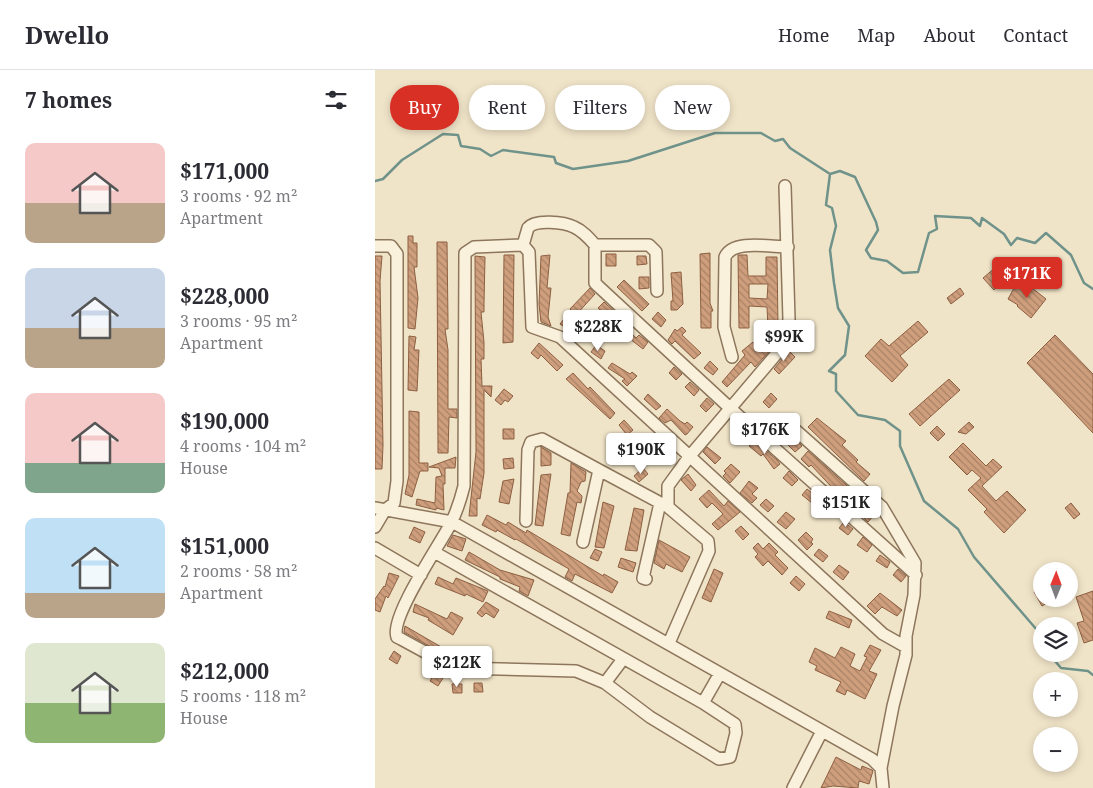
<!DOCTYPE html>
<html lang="en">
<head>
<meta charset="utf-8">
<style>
  body { margin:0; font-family:"Noto Serif",serif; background:#f2f2f3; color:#2b2b33; height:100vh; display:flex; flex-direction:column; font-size:19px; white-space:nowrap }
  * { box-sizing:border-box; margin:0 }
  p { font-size:16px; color:#7c7c81 }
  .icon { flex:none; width:28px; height:28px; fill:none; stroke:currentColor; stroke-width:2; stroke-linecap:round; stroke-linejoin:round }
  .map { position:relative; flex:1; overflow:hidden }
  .drawer { display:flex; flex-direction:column; background:#fff; width:375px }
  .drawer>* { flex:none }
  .hud { position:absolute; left:15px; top:15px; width:475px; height:45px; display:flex; gap:10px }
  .needle { width:32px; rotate:1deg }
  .controls { position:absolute; left:658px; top:492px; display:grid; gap:10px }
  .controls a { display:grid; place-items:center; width:45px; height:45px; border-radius:50%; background:#fff; box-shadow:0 2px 8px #0003; font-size:25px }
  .price { position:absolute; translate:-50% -42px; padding:0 11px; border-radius:5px; background:#fff; color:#222; font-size:16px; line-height:32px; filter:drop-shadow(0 1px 2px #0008) }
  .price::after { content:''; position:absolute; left:50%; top:30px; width:15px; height:11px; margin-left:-8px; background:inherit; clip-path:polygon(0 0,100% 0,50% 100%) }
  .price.selected { background:#d93025; color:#fff }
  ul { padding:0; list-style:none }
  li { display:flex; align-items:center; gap:15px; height:125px; padding:0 25px }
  li span { display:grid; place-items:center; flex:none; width:140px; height:100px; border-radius:10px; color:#555 }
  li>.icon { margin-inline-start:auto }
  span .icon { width:60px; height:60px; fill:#fffc; stroke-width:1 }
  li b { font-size:21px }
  h2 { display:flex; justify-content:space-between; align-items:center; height:60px; padding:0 25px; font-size:21px }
  .chip { padding:0 18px; border-radius:22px; background:#fff; box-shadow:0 2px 8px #0003; font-size:18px; line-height:45px }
  .chip.selected { background:#d93025; color:#fff }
  header { display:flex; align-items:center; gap:30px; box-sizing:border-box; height:70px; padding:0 25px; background:#fff; border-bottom:1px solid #e1e1e2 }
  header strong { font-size:24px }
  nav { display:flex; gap:28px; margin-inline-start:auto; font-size:18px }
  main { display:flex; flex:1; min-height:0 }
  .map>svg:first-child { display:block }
</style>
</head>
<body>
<header>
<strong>Dwello</strong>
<nav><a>Home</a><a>Map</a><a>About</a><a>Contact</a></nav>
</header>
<main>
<section class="drawer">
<h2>7 homes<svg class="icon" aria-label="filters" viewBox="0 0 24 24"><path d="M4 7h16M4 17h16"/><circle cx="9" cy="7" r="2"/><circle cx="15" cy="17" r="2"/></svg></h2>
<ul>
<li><span style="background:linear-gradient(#f6c9c9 60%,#b9a48a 0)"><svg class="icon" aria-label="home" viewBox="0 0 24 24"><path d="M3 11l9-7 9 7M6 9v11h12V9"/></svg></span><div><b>$171,000</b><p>3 rooms · 92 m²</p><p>Apartment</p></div></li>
<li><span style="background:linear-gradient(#c9d6e8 60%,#b9a48a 0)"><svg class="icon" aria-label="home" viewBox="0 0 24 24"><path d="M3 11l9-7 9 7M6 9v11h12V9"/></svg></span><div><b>$228,000</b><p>3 rooms · 95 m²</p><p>Apartment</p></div></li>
<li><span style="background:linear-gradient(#f6c9c9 70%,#7fa58c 0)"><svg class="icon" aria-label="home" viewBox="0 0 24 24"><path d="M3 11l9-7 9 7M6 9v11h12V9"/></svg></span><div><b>$190,000</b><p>4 rooms · 104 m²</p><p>House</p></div></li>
<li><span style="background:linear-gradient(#bfe0f5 75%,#b9a48a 0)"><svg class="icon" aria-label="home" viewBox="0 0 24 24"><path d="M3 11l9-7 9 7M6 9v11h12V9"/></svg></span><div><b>$151,000</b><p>2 rooms · 58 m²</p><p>Apartment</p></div></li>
<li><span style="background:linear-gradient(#dfe7d0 60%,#8fb573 0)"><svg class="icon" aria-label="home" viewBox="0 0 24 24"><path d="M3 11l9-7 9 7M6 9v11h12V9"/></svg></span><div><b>$212,000</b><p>5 rooms · 118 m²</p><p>House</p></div></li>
</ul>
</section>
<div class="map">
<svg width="718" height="718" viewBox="0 0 718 718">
  <defs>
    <pattern id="building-back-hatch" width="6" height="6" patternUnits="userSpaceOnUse" patternTransform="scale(1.25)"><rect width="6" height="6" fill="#cf9f7d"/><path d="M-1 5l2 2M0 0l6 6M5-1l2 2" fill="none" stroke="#a98266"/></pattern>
  </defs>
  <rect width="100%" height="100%" fill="#f0e4c8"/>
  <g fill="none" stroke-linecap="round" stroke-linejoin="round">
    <path stroke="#6f938a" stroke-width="2.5" d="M455,104L465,101L480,107L501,152L503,160L491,180L496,188L512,191L528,203L543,202L554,163L562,159L560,146L596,148L605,156L607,148L629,164L636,175L642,168L660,173L671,163L696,185L709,213L718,219
      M0,111L8,109L27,90L68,64L83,65L86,76L105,79L116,86L128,80L179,87L181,93L198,99L253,91L340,63H386L400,71L408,69L415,78L455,104L451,135L457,138L461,156L455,180L459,213L463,238L474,256L470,285L454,301L461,304V321L483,345L510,350L525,361V376L549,431L583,459L599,487L662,560L666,572
      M674,584L686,598L713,601L718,605"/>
  </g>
  <path fill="url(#building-back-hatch)" stroke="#8d5f41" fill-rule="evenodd" d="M33,166H38V173H42V197H39L43,228L40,259L33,258Z
    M62,172H72L73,251V259H70L73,280V339H82V348L74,347L73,383H63Z
    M335,183V233L338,241H336V258H326L325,184Z
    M231,184H241V196H231Z
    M129,185H139L138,272L128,273Z
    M175,185L172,218H176L173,247L176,256L166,252L164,234L166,186Z
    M363,185H372L373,206H391V187H402L403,256L393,257L392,237L374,236V258H364ZM374,214H393L392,229L374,228Z
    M0,186H7L5,211L8,375L7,399H0Z
    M100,186L110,187L109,234V242H106L109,272V289H106L107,316H117L116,327L109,320V403L105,429L102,428V446H94L101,382Z
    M262,186H271L272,194L262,195Z
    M621,197L631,208L619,220L608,208Z
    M306,202L308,234L302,240H296V231H298L296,203Z
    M264,207H274V218L264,219Z
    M249,210L274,234L267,241L242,217Z
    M643,211L657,218L671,229L656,248L642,236L643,235L633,229Z
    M215,218L220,224L200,246L209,256L208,266L203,261L200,264L193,255L191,258L185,254L196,240L195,239Z
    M585,218L589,224L576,234L572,228Z
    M229,232L242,244L236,249L223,238Z
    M283,242L291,250L286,257L277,249Z
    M241,247L261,268L264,265L273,272L268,279L246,262L241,270L230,259Z
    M543,251L553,262L525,286L533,295L517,312L490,286L506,269L514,276Z
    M307,257L311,261L307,265L326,283L319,289L300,271L297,274L293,270L300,259L302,261Z
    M391,262L398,266L392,274L397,278L380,297L376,292L352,317L347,312L370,285L367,281L378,272L381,276Z
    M680,265L718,304V363L652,293Z
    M34,266L41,267L39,280H44L42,321L33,320Z
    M164,273L188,295L182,301L166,285L163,289L156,283Z
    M221,275L230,281L226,289L216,282Z
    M414,281L420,287L404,304L399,299Z
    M335,291L343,299L338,305L329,298Z
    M237,293L255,304L257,302L262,306L252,316L247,311L250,309L233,298Z
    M299,297L307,304L301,310L294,303Z
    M198,303L213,319L215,317L240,343L235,349L191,309Z
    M574,309L585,320L545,356L534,344Z
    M315,312L324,320L319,326L310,317Z
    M129,319L138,326L133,332L130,330L126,335L120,330Z
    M396,323L402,329L394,338L388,332Z
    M273,324L286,336L281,340L269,329Z
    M332,328L339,334L331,342L325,336Z
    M292,339L305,351L310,354L312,352L318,357L312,364L310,365L296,350L290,353L284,348Z
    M34,341L44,342V393H53V401H45L37,427L30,424L34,405Z
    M442,348L471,371L467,375L483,390L481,392L495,404L489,411L433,357Z
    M249,350L258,360L252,365L244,355Z
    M594,352L599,357L591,364L583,362Z
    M361,354L370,362L364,367L356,359Z
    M562,356L570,364L563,371L555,363Z
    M128,359H139V369H128Z
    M410,364H414L427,376L420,382L409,371L413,367Z
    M267,367L275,374L268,380L260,373Z
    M379,371L402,390L405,394L399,399L388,384L386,386L374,376Z
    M588,373L611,396L618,389L627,397L607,416L621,431L632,421L651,440L629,463L609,442L612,439L593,420L606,408L597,400L592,405L574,387Z
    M166,377L176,383V395L166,396Z
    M332,377L346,388L340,394L328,382Z
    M433,381L490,432L484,439L465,426L436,395L434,397L426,389Z
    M81,387L80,398H70V414H68L69,440L61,438V440L41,435L42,429L60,433L61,407L67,406L64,398L54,397Z
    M138,388L139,398L129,399L128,389Z
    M196,393L211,402L210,411L206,412L202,421L207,426L206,433L202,432L195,466L186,464L193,423H195Z
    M356,394L365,402L355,413L348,406L351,403L349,401Z
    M268,398L273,404L264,412L259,406Z
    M414,401L423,410L417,416L408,408Z
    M176,404L168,456L160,455L166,405Z
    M313,404L321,415L316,421L306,410Z
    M139,409L134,434L124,432L128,411Z
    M374,411L383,418L377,424L382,428L377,433L365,423Z
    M432,419L442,427L437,433L427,425Z
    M334,420L349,436L353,431L365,442L343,460L337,454L348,444L337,433L332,438L324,429Z
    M391,429L399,436L393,442L385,435Z
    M228,432L239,436L229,478L220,477Z
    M696,433L705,444L699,449L690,438Z
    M490,437L499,445L493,452L484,443Z
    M259,438L269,440L262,481L250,480Z
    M411,442L420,449L411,459L402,452Z
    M112,445L131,455L133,452L151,463L152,460L228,506L229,504L243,512L237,523L200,504L197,511L190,507L194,499L141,469L140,470L122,460L121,462L107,455Z
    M469,452L478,459L473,465L464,458Z
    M366,456L374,464L368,470L360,461Z
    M39,457L50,462L45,473L34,468Z
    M431,462L438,469L436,472L438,474L432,480L423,470Z
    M78,465L91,469L87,481L72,476Z
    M488,467L497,475L492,482L482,475Z
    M284,470L315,487L307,502L291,494L289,499L279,493Z
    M383,473L388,479L394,473L403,482L400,485L413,498L407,505L393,491L388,496L380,487L383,484L378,478Z
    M220,479L227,482L223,491L215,488Z
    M444,479L453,486L448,492L439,485Z
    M94,482L125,500L159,510L153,526L144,521L145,517L125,509V507L90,490Z
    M505,485L515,492L512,498L501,491Z
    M246,488L261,493L258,502L243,497Z
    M464,495L474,502L468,510L458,502Z
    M339,499L348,503L336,532L327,528Z
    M523,499L531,506L526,512L518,505Z
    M14,503L24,506L13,528L11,526L5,542L0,540V529L9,516L10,517Z
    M421,506L430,514L424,521L415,513Z
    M63,507L78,514L81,508L113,521L108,532L91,524L90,526L60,514Z
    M666,519V529H679L667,536L659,522Z
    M718,521V570L709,573L702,553L709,551L701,527Z
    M505,523L527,540L522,546L507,537L500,544L492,536Z
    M111,532L124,540L119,548L111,543L107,547L102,543Z
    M40,534L72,549L76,542L88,548L78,565L53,550L54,548L38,542Z
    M454,541L477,550L474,558L451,548Z
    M30,556L68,578L65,582L29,562Z
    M495,575L506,580L494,601L502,604L490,629L472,620L470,625L461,621L466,612L440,600L442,596L434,592L440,578L460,588L466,577L480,584L475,596L485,601L492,587L489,586Z
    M19,581L26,586L22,594L14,589Z
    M60,603L68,608L63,616L55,611Z
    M99,613H107L108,622H99Z
    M77,614H87V623H78Z
    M461,687L486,700L487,696L497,700L498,701L494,714L484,711L483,718L458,716L446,718Z"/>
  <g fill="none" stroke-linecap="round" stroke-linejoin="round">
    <g stroke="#8d765c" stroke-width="14">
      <path id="minor" d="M148,175L154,182L157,257L185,267L508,564L531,577
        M220,175V213L223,216L356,339L541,505
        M0,176H16L22,184V411L19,433L10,440L0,457
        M357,287L349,257L350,187C358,169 395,177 413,177
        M386,367L398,358L416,356L507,437L540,493L539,525L531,566V585L518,636L506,698
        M293,437V416L314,387L409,275L414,249L410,116
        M0,438L77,452L86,457L497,689L506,698L508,718
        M151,451L153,380L156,372L167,369L224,400
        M208,472L224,400L293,437L333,471L334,481L294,573
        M0,478L46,505
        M59,482L328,633L360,654L361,663L355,687L344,689L275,647L230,613
        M271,509L268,508L285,433
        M248,589L230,613L201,601L84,598L70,593L26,569L22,567C14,548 66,473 76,453C82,441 86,428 89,416L90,183L99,177L148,175L153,158C160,149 189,152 199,157C208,161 214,168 220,175H274L281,182L282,221
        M328,633L344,605
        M418,718L447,661"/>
    </g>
    <use href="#minor" stroke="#faf1dc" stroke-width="11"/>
  </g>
</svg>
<div class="controls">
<a><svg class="needle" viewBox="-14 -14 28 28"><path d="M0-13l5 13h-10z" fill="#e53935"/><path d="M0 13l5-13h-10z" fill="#7c7c81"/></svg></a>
<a><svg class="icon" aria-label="layers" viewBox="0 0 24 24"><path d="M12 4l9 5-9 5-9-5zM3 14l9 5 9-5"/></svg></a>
<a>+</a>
<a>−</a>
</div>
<b class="price selected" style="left:652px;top:229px">$171K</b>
<b class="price" style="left:223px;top:282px">$228K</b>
<b class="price" style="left:409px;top:292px">$99K</b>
<b class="price" style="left:390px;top:385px">$176K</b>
<b class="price" style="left:266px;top:405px">$190K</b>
<b class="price" style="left:471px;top:458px">$151K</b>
<b class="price" style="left:82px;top:618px">$212K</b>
<div class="hud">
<a class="chip selected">Buy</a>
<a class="chip">Rent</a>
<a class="chip">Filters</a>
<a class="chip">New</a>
</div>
</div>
</main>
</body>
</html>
